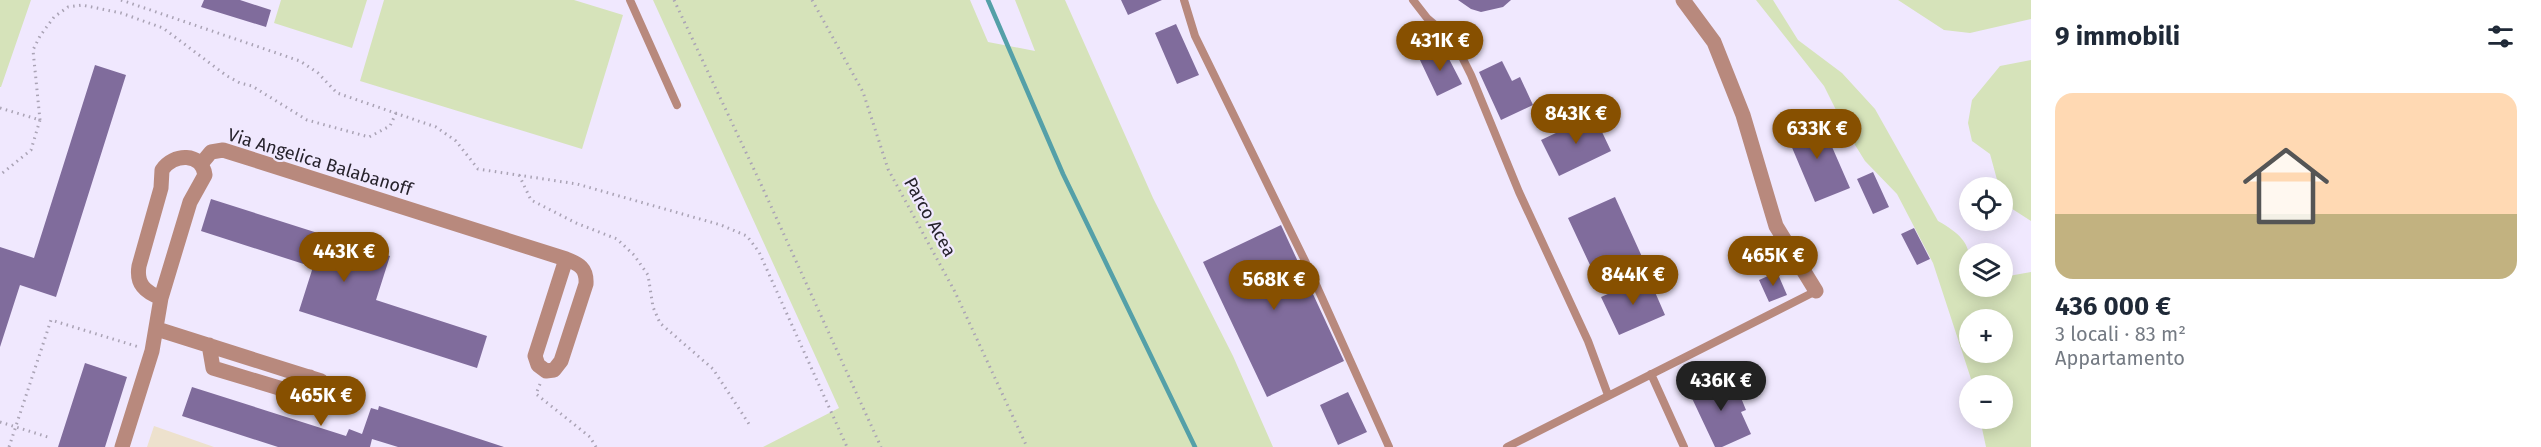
<!DOCTYPE html>
<html lang="it">
<head>
<meta charset="utf-8">
<style>
  body { margin:0; font-family:"Fira Sans",sans-serif; background:#f2f2f3; color:#1f2937; height:100vh; display:flex; flex-direction:column; font-size:22px; white-space:nowrap }
  * { box-sizing:border-box; margin:0 }
  p { font-size:20px; color:#747a83 }
  .icon { flex:none; width:33px; height:33px; fill:none; stroke:currentColor; stroke-width:2; stroke-linecap:round; stroke-linejoin:round }
  .map { position:relative; flex:1; overflow:hidden }
  .panel { display:flex; flex-direction:column; background:#fff; width:510px }
  .panel>* { flex:none }
  .controls { position:absolute; left:1959px; top:177px; display:grid; gap:12px }
  .controls a { display:grid; place-items:center; width:54px; height:54px; border-radius:50%; background:#fff; box-shadow:0 3px 15px #0003; font-size:30px }
  .price { position:absolute; translate:-50% -51px; padding:0 14px; border-radius:21px; background:#875000; color:#fff; font-size:20px; line-height:39px; filter:drop-shadow(0 2px 3px #0008) }
  .price::after { content:''; position:absolute; left:50%; top:36px; width:18px; height:14px; margin-left:-9px; background:inherit; clip-path:polygon(0 0,100% 0,50% 100%) }
  .price.selected { background:#222; color:#fff }
  ul { padding:0; list-style:none }
  li { display:grid; align-content:center; gap:12px; height:318px; padding:0 24px }
  li span { display:grid; place-items:center; height:186px; border-radius:18px; color:#555 }
  li>.icon { margin-inline-start:auto }
  span .icon { width:108px; height:108px; fill:#fffc; stroke-width:1 }
  li b { font-size:26px }
  h2 { display:flex; justify-content:space-between; align-items:center; height:72px; padding:0 24px; font-size:26px }
  main { display:flex; flex:1; min-height:0 }
  .map>svg:first-child { display:block }
</style>
</head>
<body>
<main>
<div class="map">
<svg width="2031" height="447" viewBox="0 0 2031 447">
  <rect width="100%" height="100%" fill="#f0e8fe"/>
  <path fill="#ede1cd" d="M154,426L214,447H147Z"/>
  <path fill="#d6e3ba" fill-rule="evenodd" d="M0,0H31L1,87H0Z
    M281,0H367L352,48L274,23Z
    M384,0H574L623,15L582,149L360,81Z
    M653,0H970L988,42L1035,51L1015,0H1065L1153,198L1233,356L1273,447H763L839,408Z
    M1756,0H1773L1798,40L1842,73L1875,109L1938,221C1973,241 1970,250 1970,286H2002L2003,277L2031,272V447H1986L1980,419L2002,418V386L1973,385L1933,263L1897,194L1865,161L1847,132L1824,86ZM1970,320H2002V352H1970Z
    M1898,0H2031V19L1970,33L1944,30Z
    M2031,60V221L2003,203L2002,188L1999,187L1990,154L1972,141L1968,123L1972,100L2000,66Z"/>
  <g fill="none" stroke-linecap="round" stroke-linejoin="round">
    <path stroke="#54a0a8" stroke-width="4.5" d="M988,0L1063,174L1195,447"/>
  </g>
  <path fill="#806c9c" d="M204,0H240L271,10L266,27L201,7Z
    M1121,0H1162L1128,15Z
    M1458,0H1511L1503,7L1481,12L1471,9Z
    M1176,24L1199,75L1177,84L1155,33Z
    M1437,49L1441,58L1447,55L1462,84L1437,96L1419,58Z
    M1502,61L1512,81L1520,77L1533,105L1501,120L1479,72Z
    M95,65L126,75L56,297L20,285L0,347V247L34,258Z
    M1594,115L1611,151L1559,176L1541,140Z
    M1819,117L1850,188L1815,202L1785,131Z
    M1873,172L1889,207L1873,214L1857,179Z
    M1615,197L1643,259L1597,280L1568,218Z
    M211,199L390,256L376,300L487,336L477,368L299,311L313,267L201,231Z
    M1281,225L1344,361L1267,397L1203,262Z
    M1914,228L1930,259L1917,265L1901,234Z
    M1777,272L1787,295L1769,302L1759,280Z
    M1648,276L1665,315L1619,335L1601,297Z
    M85,363L127,377L105,447H58Z
    M1724,376L1734,395L1739,393L1746,410L1741,412L1751,434L1722,447H1715L1689,392Z
    M192,387L346,436L349,429L362,434L371,408L378,410L379,406L504,447H398L372,439L370,447H278L182,416Z
    M1348,392L1367,432L1338,445L1320,405Z"/>
  <g fill="none" stroke-linecap="round" stroke-linejoin="round">
    <path stroke="#aaa3b5" stroke-width="3" stroke-dasharray="1.5 4.5" stroke-linecap="butt" d="M121,0L300,61L318,73L337,93L436,127L456,141L478,169L577,184L721,225L747,236L759,252L847,447
      M674,0L759,180L881,447
      M812,0L863,92L888,169L955,292L1027,447
      M0,108L40,120L31,150L0,175
      M40,120L33,50L40,36L54,17L68,7L82,5L121,13L163,28L227,76L240,83L252,86L307,120L369,137L390,126L396,113
      M519,175L531,200L576,223L617,239L634,255L648,275L653,307L660,323L713,369L751,427
      M540,384L536,394L590,437L596,447
      M0,422L51,438
      M9,447L51,320L139,347"/>
    <path stroke="#b8897d" stroke-width="8" d="M630,0L677,105
      M1184,0L1195,36L1309,269L1389,447
      M1413,0L1427,18L1454,41L1471,75L1519,192L1588,341L1608,395
      M1651,374L1684,447
      M1507,447L1816,291"/>
    <path stroke="#b8897d" stroke-width="15" d="M1683,0L1714,42L1743,115L1776,226L1816,291
      M201,164L211,152L223,150L566,259C579,264 587,268 586,284L561,361L554,370L546,371L538,365L535,356L566,259
      M157,329L321,381
      M209,345L213,368L299,394L310,377
      M122,447L152,351L161,298L190,202L205,175C202,152 173,153 162,170L161,188L139,266C136,284 145,292 161,298"/>
  </g>
  <g text-anchor="middle" dominant-baseline="central" stroke-width="4.5" stroke-linejoin="round" paint-order="stroke">
    <g font-size="18" fill="#26222c" stroke="#f0e8fe">
      <text transform="translate(320 162) rotate(17)">Via Angelica Balabanoff</text>
      <text transform="translate(930 217) rotate(61)">Parco Acea</text>
    </g>
  </g>
</svg>
<div class="controls">
<a><svg class="icon" aria-label="locate" viewBox="0 0 24 24"><circle cx="12" cy="12" r="6"/><path d="M12 2v4M12 18v4M2 12h4M18 12h4"/></svg></a>
<a><svg class="icon" aria-label="layers" viewBox="0 0 24 24"><path d="M12 4l9 5-9 5-9-5zM3 14l9 5 9-5"/></svg></a>
<a>+</a>
<a>−</a>
</div>
<b class="price" style="left:1440px;top:72px">431K €</b>
<b class="price" style="left:1576px;top:145px">843K €</b>
<b class="price" style="left:1817px;top:160px">633K €</b>
<b class="price" style="left:344px;top:283px">443K €</b>
<b class="price" style="left:1773px;top:287px">465K €</b>
<b class="price" style="left:1633px;top:306px">844K €</b>
<b class="price" style="left:1274px;top:311px">568K €</b>
<b class="price selected" style="left:1721px;top:412px">436K €</b>
<b class="price" style="left:321px;top:427px">465K €</b>
</div>
<section class="panel">
<h2>9 immobili<svg class="icon" aria-label="filters" viewBox="0 0 24 24"><path d="M4 7h16M4 17h16"/><circle cx="9" cy="7" r="2"/><circle cx="15" cy="17" r="2"/></svg></h2>
<ul>
<li><span style="background:linear-gradient(#ffd9b3 65%,#c2b280 0)"><svg class="icon" aria-label="home" viewBox="0 0 24 24"><path d="M3 11l9-7 9 7M6 9v11h12V9"/></svg></span><div><b>436 000 €</b><p>3 locali · 83 m²</p><p>Appartamento</p></div></li>
</ul>
</section>
</main>
</body>
</html>
